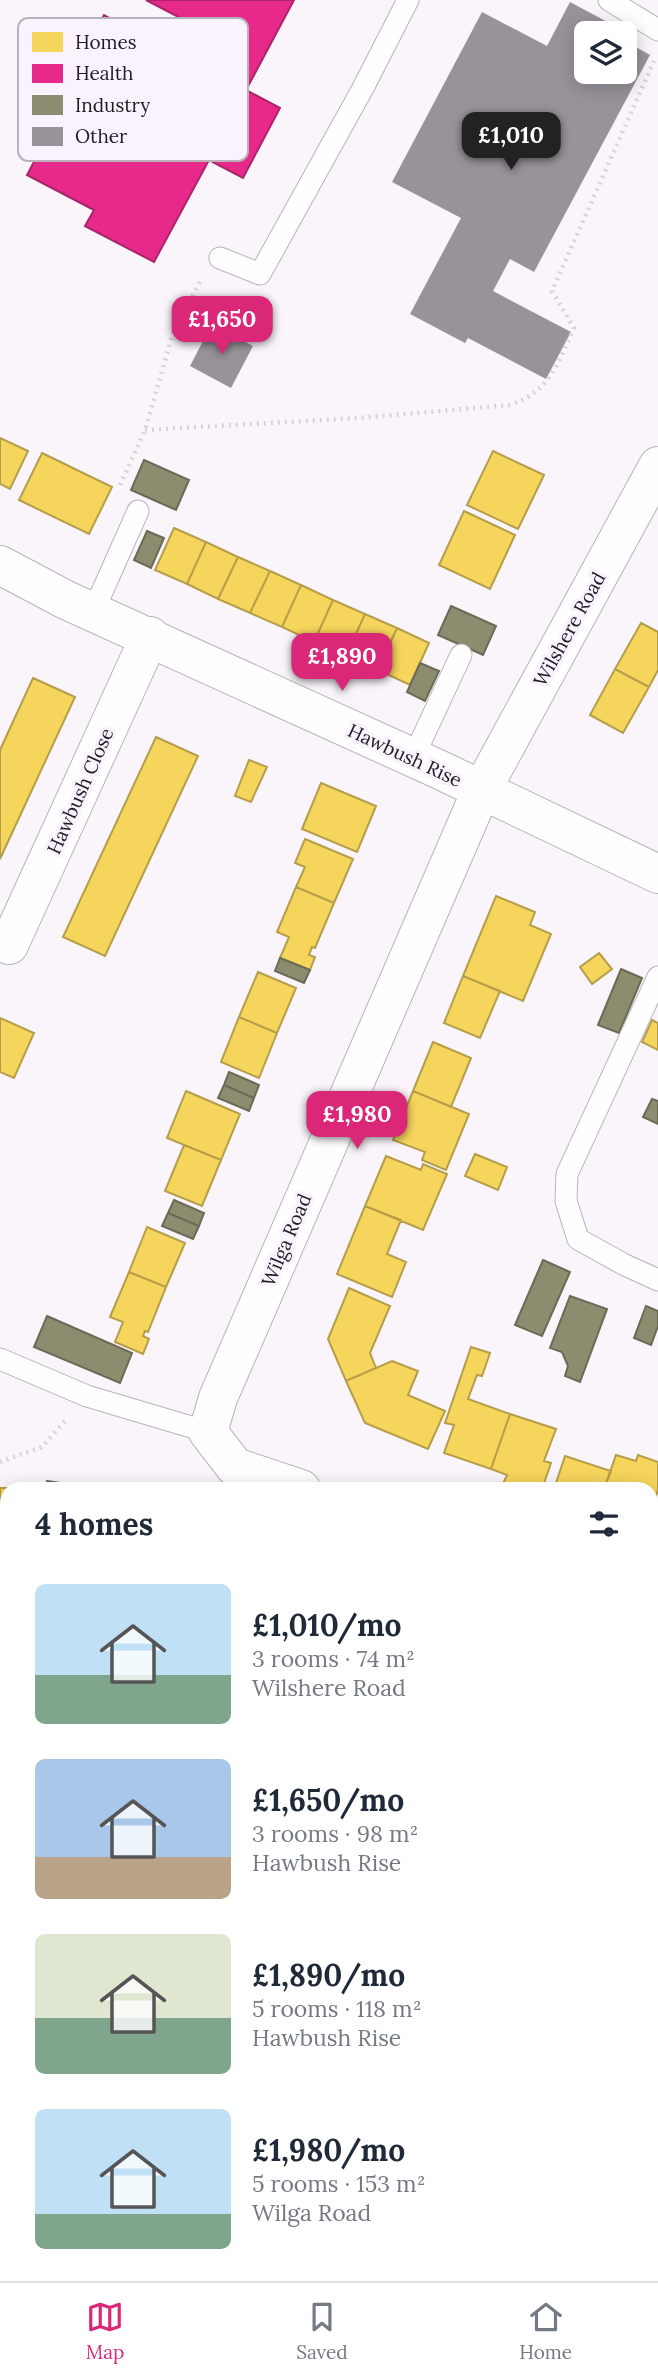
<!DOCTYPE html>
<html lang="en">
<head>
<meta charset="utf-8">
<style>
  body { margin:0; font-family:Lora,serif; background:#f2f2f3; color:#1f2937; height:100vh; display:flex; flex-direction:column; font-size:26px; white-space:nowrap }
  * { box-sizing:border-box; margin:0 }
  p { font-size:23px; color:#747a83 }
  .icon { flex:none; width:38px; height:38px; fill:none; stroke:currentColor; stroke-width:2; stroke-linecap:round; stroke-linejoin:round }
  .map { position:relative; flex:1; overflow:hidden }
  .side { position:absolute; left:0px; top:1482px; width:658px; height:800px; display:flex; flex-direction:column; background:#fff; border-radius:21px 21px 0 0; box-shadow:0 4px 18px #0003 }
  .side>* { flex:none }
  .tools { position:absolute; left:574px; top:21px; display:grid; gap:14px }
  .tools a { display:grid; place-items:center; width:63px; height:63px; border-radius:10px; background:#fff; box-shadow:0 4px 18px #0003; font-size:35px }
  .price { position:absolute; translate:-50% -60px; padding:0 16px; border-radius:14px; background:#db2777; color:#fff; font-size:23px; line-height:46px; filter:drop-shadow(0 2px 4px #0008) }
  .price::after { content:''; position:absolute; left:50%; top:42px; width:21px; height:16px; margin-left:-10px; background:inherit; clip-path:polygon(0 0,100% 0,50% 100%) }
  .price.on { background:#222; color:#fff }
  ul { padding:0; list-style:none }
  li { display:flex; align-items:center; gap:21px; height:175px; padding:0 35px }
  li span { display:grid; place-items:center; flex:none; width:196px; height:140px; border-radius:10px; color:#555 }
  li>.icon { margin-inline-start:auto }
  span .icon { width:84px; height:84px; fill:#fffc; stroke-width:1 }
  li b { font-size:30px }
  h2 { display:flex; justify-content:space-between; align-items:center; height:84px; padding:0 35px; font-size:30px }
  .menu { display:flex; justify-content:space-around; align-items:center; height:98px; border-top:2px solid #e0e1e3; background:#fff; font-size:19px; color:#747a83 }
  .menu a { display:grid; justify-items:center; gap:4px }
  .menu .on { color:#db2777 }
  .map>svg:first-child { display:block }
</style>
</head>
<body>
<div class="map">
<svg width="658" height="2281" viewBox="0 0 658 2281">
  <rect width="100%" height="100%" fill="#f9f5fa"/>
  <path fill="#f6d55c" stroke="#b69d4a" stroke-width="2" d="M0,438L28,451L10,489L0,484Z
    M493,451L544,475L518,529L467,505Z
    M42,453L112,487L89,534L19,500Z
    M464,511L515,535L490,589L439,565Z
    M174,528L206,542L187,584L155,570Z
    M206,542L238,557L218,599L187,584Z
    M238,557L270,571L250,613L218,599Z
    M270,571L301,585L282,627L250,613Z
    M301,585L333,600L314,642L282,627Z
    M333,600L365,614L346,656L314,642Z
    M365,614L397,628L378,670L346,656Z
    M641,623L658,632V670L649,687L615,669Z
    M397,628L429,643L410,685L378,670Z
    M615,669L649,687L623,733L590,715Z
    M33,678L75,697L0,859V750Z
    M156,737L198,756L105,956L63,937Z
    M249,760L267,767L251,802L235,796Z
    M321,783L376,806L357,852L302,829Z
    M305,839L353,859L334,903L296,887L305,867L295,863Z
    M296,887L334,903L315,948L312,947L309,955L315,957L310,970L280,958L289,937L277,932Z
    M496,896L535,912L530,925L551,934L523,1001L463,976Z
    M599,953L612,969L592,984L580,967Z
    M258,972L296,988L277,1033L239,1017Z
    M463,976L500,991L480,1038L444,1023Z
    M239,1017L277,1033L259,1078L221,1062Z
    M0,1018L34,1033L14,1078L0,1072Z
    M652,1020L658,1023V1050L642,1042Z
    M433,1042L471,1058L451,1107L413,1091Z
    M186,1091L240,1114L221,1160L167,1138Z
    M413,1091L469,1114L446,1170L422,1160L425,1152L393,1140Z
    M184,1145L221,1160L202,1206L165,1191Z
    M475,1154L507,1167L498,1190L465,1176Z
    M386,1156L421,1170L423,1164L447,1174L423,1230L365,1206Z
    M365,1206L401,1220L387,1254L406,1262L392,1297L337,1274Z
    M147,1227L185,1243L166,1287L129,1272Z
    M129,1272L166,1287L148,1332L145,1331L143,1336L149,1339L143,1354L115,1342L123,1322L110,1317Z
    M349,1288L390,1306L370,1353L376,1368L346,1381L328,1339Z
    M471,1347L490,1353L482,1376L477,1375L468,1399L510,1414L491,1469L444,1453L454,1425L445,1423Z
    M392,1361L418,1371L408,1395L445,1411L428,1449L365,1423L346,1381Z
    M510,1414L556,1429L544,1461L551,1463L542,1489H518L503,1484L507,1475L491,1469Z
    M616,1455L636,1461L638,1455L658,1462V1490L651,1510V1489H604Z
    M565,1456L611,1471L604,1489H554Z
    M0,1488H26L7,1489V1589H0Z
    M0,1609H7V1689H1L0,1698Z
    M651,1674L658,1677V1741L651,1739Z
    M0,1975L7,1987V2043L0,2047Z
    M372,2275H455L453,2281H378L371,2279Z"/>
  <path fill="#e7298a" stroke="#ab256a" stroke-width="2" d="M146,0H294L246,90L280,108L243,178L209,160L154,262L85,226L94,210L27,175L63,107L130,142L141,121L68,82L104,15L176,54L192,24Z"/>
  <path fill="#8c8c6e" stroke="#6c6a57" stroke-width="2" d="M144,460L189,480L176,510L131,490Z
    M147,531L164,538L151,568L134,560Z
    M451,606L496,626L483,655L438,635Z
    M420,663L439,671L425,701L407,692Z
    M280,958L310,970L304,983L275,971Z
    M621,969L642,978L619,1033L598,1025Z
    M229,1072L259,1085L254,1098L224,1085Z
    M224,1085L254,1098L249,1111L218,1098Z
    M652,1099L658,1101V1124L643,1117Z
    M174,1200L204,1213L199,1226L168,1213Z
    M168,1213L199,1226L193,1239L162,1226Z
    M543,1260L570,1272L542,1336L515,1325Z
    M570,1296L607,1309L580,1382L565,1376L568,1366L562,1352L550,1348Z
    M646,1306L658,1311V1326L651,1345L634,1338Z
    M47,1316L132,1353L120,1383L34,1347Z
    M47,1481L101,1489H46Z"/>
  <path fill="#98939a" d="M570,2L628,33L625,40V33H586V72H625V41L650,55L534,272L510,259L493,291L571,332L546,379L468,338L465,343L410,314L461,218L392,182L482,12L547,46Z
    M212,324L253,346L231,388L190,366Z"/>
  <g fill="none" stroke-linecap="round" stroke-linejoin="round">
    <g stroke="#b8b4b9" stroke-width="23">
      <path id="service" d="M609,0L658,30
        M220,258L260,274L363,88L408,0
        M93,612L138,511
        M413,758L461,655
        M658,977L567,1174L566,1201L578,1239L625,1265L658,1280
        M0,1359L87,1396L208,1432"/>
    </g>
    <g stroke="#b8b4b9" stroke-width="40">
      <path id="minor" d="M0,565L66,600L438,769L658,874
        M9,945L150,636
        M301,1489L235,1467L208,1432L218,1398L481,791L658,466
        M651,1608L658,1611
        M0,2252L7,2251
        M144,2275L154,2281
        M264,2281L267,2275"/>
    </g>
    <path stroke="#d5d3d5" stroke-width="4.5" stroke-dasharray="2 5" stroke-linecap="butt" d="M145,430L359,418L510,405C550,392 557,364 574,328L552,291L654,61
      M120,485L145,430L173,333L201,280
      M0,1462L42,1447L66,1420"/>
    <use href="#service" stroke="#fefefe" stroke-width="21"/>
    <use href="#minor" stroke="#fefefe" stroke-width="38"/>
  </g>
  <g text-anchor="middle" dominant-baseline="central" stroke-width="7" stroke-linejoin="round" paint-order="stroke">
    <g font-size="19" fill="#201b21" stroke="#faf2fd">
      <text transform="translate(569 629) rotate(-61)">Wilshere Road</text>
      <text transform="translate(405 755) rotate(25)">Hawbush Rise</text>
      <text transform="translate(80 791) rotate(-66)">Hawbush Close</text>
      <text transform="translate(286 1240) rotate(-67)">Wilga Road</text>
    </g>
  </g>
  <rect x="18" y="18" width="230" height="143" rx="10" fill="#faf2fd" stroke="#b9b2bb" stroke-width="2"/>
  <rect x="32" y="32" width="31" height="20" fill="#f6d55c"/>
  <rect x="32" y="64" width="31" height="19" fill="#e7298a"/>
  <rect x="32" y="95" width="31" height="20" fill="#8c8c6e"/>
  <rect x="32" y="127" width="31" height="19" fill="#98939a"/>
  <g font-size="19" fill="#201b21">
    <text x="75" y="49">Homes</text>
    <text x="75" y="80">Health</text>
    <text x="75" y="112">Industry</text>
    <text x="75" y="143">Other</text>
  </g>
</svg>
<div class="tools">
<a><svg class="icon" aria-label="layers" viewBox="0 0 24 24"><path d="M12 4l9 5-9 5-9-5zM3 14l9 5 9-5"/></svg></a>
</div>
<b class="price on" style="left:511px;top:172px">£1,010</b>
<b class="price" style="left:222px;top:356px">£1,650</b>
<b class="price" style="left:342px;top:693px">£1,890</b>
<b class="price" style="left:357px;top:1151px">£1,980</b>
<section class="side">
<h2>4 homes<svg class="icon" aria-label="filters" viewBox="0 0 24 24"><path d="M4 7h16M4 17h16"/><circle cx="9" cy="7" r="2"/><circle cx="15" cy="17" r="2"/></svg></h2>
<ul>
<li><span style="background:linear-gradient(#bfe0f5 65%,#7fa58c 0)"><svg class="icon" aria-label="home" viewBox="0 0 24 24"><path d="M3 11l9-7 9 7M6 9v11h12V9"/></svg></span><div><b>£1,010/mo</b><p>3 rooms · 74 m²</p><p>Wilshere Road</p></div></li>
<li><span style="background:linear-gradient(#a9c7e8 70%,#b9a48a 0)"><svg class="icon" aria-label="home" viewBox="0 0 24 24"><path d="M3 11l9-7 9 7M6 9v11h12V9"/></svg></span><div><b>£1,650/mo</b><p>3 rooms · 98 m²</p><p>Hawbush Rise</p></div></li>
<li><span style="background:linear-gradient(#dfe7d0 60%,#7fa58c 0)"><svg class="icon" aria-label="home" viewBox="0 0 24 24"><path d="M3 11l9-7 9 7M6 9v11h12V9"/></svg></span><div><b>£1,890/mo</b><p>5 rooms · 118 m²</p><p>Hawbush Rise</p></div></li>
<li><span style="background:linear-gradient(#bfe0f5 75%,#7fa58c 0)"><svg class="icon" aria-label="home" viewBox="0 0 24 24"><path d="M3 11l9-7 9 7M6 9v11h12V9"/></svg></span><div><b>£1,980/mo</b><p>5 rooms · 153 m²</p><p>Wilga Road</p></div></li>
</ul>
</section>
</div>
<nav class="menu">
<a class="on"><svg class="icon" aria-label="map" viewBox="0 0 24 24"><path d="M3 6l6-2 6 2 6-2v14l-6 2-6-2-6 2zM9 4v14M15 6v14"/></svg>Map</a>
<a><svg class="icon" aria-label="saved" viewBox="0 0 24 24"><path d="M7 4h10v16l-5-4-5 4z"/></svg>Saved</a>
<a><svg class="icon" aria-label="home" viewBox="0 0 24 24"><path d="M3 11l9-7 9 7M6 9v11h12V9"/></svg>Home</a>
</nav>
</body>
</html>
